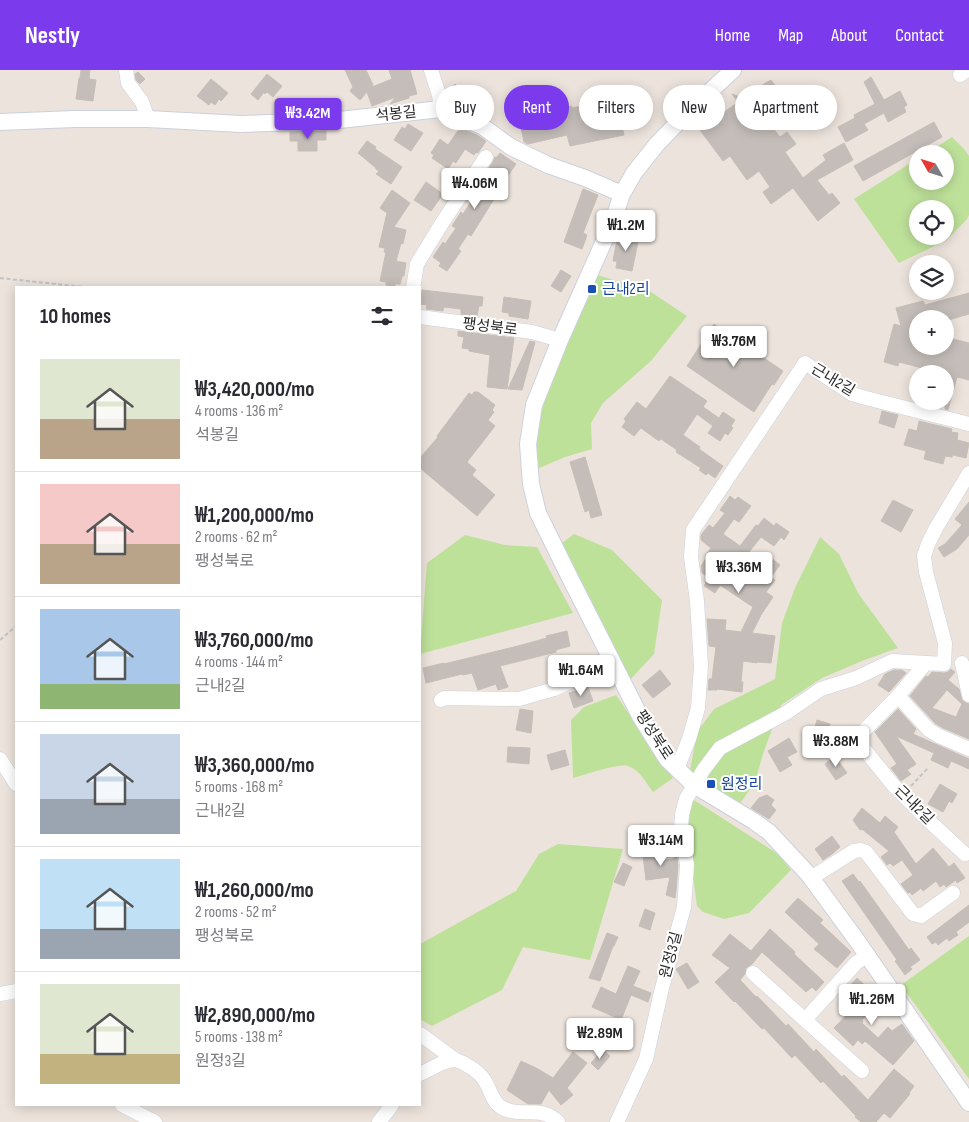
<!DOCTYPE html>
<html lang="en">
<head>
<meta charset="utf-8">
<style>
  body { margin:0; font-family:"Sofia Sans Condensed","Noto Sans KR",sans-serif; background:#f7f7f7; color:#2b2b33; height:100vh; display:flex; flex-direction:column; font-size:19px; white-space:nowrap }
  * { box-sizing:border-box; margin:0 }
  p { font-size:16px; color:#7c7c81 }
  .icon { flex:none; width:28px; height:28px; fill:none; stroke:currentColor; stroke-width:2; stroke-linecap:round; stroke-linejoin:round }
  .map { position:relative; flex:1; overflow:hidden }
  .side { position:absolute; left:15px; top:216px; width:406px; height:820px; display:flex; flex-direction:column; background:#fff; border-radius:0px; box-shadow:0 2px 12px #0003 }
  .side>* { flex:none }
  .banner { position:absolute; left:436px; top:15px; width:458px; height:45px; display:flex; gap:10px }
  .needle { width:32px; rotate:309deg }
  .fabs { position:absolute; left:909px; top:75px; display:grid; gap:10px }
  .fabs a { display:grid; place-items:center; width:45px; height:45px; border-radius:50%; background:#fff; box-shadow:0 2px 12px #0003; font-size:25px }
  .price { position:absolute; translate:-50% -42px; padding:0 11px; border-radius:5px; background:#fff; color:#222; font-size:16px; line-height:32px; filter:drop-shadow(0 1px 2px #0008) }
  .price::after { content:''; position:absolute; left:50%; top:30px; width:15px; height:11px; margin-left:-8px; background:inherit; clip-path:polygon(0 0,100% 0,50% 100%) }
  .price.on { background:#7c3aed; color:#fff }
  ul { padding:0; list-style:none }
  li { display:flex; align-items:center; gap:15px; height:125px; padding:0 25px }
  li+li { border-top:1px solid #e1e1e2 }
  li span { display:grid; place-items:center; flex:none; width:140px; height:100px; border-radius:0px; color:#555 }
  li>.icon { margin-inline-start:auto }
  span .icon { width:60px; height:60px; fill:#fffc; stroke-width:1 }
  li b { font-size:21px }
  h2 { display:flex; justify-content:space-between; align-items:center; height:60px; padding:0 25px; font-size:21px }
  .chip { padding:0 18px; border-radius:22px; background:#fff; box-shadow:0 2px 12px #0003; font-size:18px; line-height:45px }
  .chip.on { background:#7c3aed; color:#fff }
  header { display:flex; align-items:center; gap:30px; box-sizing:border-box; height:70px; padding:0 25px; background:#7c3aed; color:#fff }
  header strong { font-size:24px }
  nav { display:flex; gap:28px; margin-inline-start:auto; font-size:18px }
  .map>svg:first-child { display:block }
</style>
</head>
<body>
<header>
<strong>Nestly</strong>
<nav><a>Home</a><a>Map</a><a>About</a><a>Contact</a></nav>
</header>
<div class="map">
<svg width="969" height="1052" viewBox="0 0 969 1052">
  <rect width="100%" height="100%" fill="#ece3dc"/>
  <path fill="#bee19a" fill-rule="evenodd" d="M952,67L964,79L969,86V145L967,149L947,170L899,193L854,129L917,89L918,111H945V84H926ZM918,139H945V166H918Z
    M597,205L648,220L687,246L651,291L603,333L591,353L592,379L565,387L537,399V362L545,325Z
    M574,464L612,480L662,530L654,584L627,613L558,476Z
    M465,465L505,475L537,477L573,543L420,584L427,493Z
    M820,467L839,484L858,523L898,578L862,591L822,608L781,635L763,684L755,712L739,735L690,701L697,662L714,639L775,609L782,553L795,518Z
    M616,625L673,708L653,722C646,713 640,700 628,696C619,693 584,705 573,708L571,650L584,637Z
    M694,730L778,784L791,800L749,843L724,849L703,842L697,836L685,747Z
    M558,774L623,779L590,890L523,877L502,920L432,956L420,949V874L516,821L539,784Z
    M969,866V1009L901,915Z"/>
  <path fill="#c4bdb9" stroke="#c7beb6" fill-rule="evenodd" d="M81,0H90L89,9L96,10L93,31L76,29L79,8H80Z
    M345,0H366L373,15L372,17L392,9L389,0H410L417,24L409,26V28L390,34L396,27L372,36L367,22L360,30L350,21L353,17Z
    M138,2L145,9L140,14L136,10L135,4Z
    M267,4L282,16L273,27L267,22L265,24L264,22L258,30L251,24Z
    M871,7L884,30L900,21L907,35L904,37L906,42L888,52L884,43L864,54L868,60L846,72L838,57L855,48L854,45L875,34L864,12Z
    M211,9L228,23L221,31L219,29L215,35L211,32L209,35L197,26Z
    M771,10L777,18L767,25L781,44L769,53L780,67L787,62L796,74L785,82L803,108L826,90L823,85L844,73L853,90L817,110L829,125L832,123L840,133L818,151L793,118L771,134L763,122L770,117L759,101L747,110L730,86L723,91L700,60L738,32L732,24L740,27L757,15L759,17Z
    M455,14L482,42L481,43L458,31L448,21Z
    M608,30L619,43L624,65L570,76L567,65L528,74L524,72L520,53L563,44L562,38L572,36V38Z
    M934,52L942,67L863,111L854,96Z
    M408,54L423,63L411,81L394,70L402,57L405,59Z
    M460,58L477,65L486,71L478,83L476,82L474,85L465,79L456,93L453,91L448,99L432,88L434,85L431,83L440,69L448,75Z
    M326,61V70H317V81H298V71H290V62Z
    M367,71L376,77L375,79L402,97L391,114L376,104L379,101L376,99V98L358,83Z
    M500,83L516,94L498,120L499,121L471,166L468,164L458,179L461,181L447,201L439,196L441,193L433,187L443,172L445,174L456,158L452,156L461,142L463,144L473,129L470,127L493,92L495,87H497Z
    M426,112L443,124L431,141L414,130Z
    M583,119L598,125L583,163L587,165L582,179L564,172Z
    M392,120L410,133L394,157L406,160L403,174L401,173L396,191L406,193L404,206H402L400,214H395V217L386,215V212L380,211L386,182H384L385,178L379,177L387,143L380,138Z
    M622,164L639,167L632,201L616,198L617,191H613L617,170L621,171Z
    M561,200L571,206L561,222L551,216Z
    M422,220L483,227L482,236H479L477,246L461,244V239L444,237L443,241L426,239L427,235L420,234Z
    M969,223V244L945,251V249H918V258L915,259L918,260V276H945V267L969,273V310L957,307L948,340L945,339V304L899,292L898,296L884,292L894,254L901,256L896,238L923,231L925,235Z
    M504,227L531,231L528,249L509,246V243L502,242Z
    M714,254L783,301L774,315L772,314L754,342L687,296Z
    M458,261L514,268L507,319L487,317L490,285L469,281V279L462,278L464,267L458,266Z
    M530,271L535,272L522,320L508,319Z
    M670,306L707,331L703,337L719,348L723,342L735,350L731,356L733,358L728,365L725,363L720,371L708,363L713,356L697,344L683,365L700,377L699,379L723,396L715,408L708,403L706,405L699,400L701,398L676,382L677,380L661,369L659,371L641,358L634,366L622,357L626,351L624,349L637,332L646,339Z
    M474,322H478L495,335L492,340L494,342L488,350L495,356L467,392L476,400L472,405L495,425L477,446L420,398V388L438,367L437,366L469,323L472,325Z
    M882,341L898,345L894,358L879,353Z
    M919,351L952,359L951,362L958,363L957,370L969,373L966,388L953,385L952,387L945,386L943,394L924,389L926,381L904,375L909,359L917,361Z
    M585,387L602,445L591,448L589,440L585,442L570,392Z
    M730,426L735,430L738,427L751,436L739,452L734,449L723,464L740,476L756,455L758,456L764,448L774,456L776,453L789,462L784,470L781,467L774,476L761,467L749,482L766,494L771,488L780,495L771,507L775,510L766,522L773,527L761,545L752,563L775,566L771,593L757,592V593L743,591L741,612H743L742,622L717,619V620H708L709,609H712L716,577L709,576L707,549L726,550L725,560L741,562L753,537L720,515L715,523L704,516L709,507L702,503L701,496L707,487L705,486L711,478L701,470V465L709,455L713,458L725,443L720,440Z
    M893,430L913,440L901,462L881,451Z
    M969,432V465L957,479L944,487L938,478L945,474L962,455L955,449Z
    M567,561L570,576L556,580V582L500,596L508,617L498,620L496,614L478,620L472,603L463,605L462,604L426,613L423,598L444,593V594L518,576L547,568L546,566Z
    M561,594L564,603L554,607L551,598Z
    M951,599L955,602L948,610L959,619L962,630L966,633L969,634V669L943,658L935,653L910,626L926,606L928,607L932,602L944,603L948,602ZM947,620L962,634L956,647L932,638Z
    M660,600L671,614L653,628L642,615Z
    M894,600H902L906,603L889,622L878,615L885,604Z
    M588,617L593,631L574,638L569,623Z
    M520,639L533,641L531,663L516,660Z
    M898,639L916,659L913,664L969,689V699L951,691L948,698L931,690L934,683L896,666L916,694L907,700L911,704L901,711L891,698L897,694L875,662Z
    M817,650L830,654L827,661L834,663L829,677L811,671Z
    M789,668L797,682L787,687L792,695L780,702L768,681Z
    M508,677L530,678L529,694L507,692Z
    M565,680L569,695L551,700L547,685Z
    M835,686L847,703L836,710L825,694Z
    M940,714L957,724L952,733L949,731L943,742L928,734Z
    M767,725L774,730L771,735L776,740L769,749L751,738L759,728Z
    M862,738L880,753L885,746L898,757L894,762L916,794L933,778L949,797L954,793L965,808L957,813L956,810L946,817L944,814L940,817L936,811L923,821L921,818L912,825L910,822L908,823L901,814L913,805L902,790L893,796L890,793L887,795L881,787L889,781L862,759L860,760L853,750Z
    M832,766L840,777L832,784L823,790L815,779Z
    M664,776L665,790L674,789L676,782L678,795L676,820L675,828L666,825L670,807L646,810L642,778Z
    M623,793L632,797L624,816L614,812Z
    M853,804L859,812L860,811L909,880L911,878L920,890L910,897L912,899L905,905L895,891L897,890L842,811Z
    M798,828L823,850L820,853L851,882L837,898L814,879L819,874L785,842Z
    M969,835V852L956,862L958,865L949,871L947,868L938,875L936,872L932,874L927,867Z
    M645,839L655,843L650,860L639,856Z
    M770,859L795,882L794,884L824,912L816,921L812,917L806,922L762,882L752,894L746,898L745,904L740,910L756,927L757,926L786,956L788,954L814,982L816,979L842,1007L844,1005L868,1030L894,999L914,1016L909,1023L910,1024L890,1048L884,1043L876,1052H861L855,1047L856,1046L823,1011L821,1013L795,985L792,988L764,958L762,959L735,931L734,932L715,912L730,898L712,885L730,864L751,881Z
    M607,863L618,867L614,876H613L600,911L589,908Z
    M687,893L699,912L688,919L676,899Z
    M628,896L640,901L633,916L651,923L648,932L631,925L621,950L592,937L601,917L616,924Z
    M857,908L881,930L862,950L863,951L862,953L878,968L888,957L892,961L902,954L914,971L893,995L865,971L862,974L858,970L853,976L834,958L857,934L844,922Z
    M603,980L610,986L598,1000L591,993Z
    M573,982L587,993L567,1018L573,1025L561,1035L549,1020L541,1034H528L507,1020L521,991L538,999L553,1008Z"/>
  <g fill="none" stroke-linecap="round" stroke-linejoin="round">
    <g stroke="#cbd1dc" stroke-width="15">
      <path id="minor" d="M126,0L128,13L142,32L148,49
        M431,0L439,25L441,39
        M960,5L967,0
        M413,218L417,194L442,153L486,87
        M420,247L532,262L560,270
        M926,593L898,626L856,669L894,716L927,749L965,784
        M962,593L969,625
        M898,626L929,660L939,666L969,679
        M441,630L444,628L519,629L554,619L613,593
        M0,689L16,714
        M677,699L689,669L698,638L701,596L697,531L691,487L693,460L805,293L852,324L866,328L969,354
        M811,808L854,781L861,780L866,782L913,844L921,846L953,823
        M753,903L805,950
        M0,924L16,921
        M420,964L454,989C465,993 479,1001 485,1011C490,1019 493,1033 501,1037C520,1049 540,1034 558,1052
        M862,1001L805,950L856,893L868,885
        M420,1004L442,993L454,989
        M122,1035L155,1052
        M379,1052L392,1035
        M617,1052L646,989L661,922L684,837L687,795L681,758L682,745L686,729L704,699L720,678L786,643L821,619L856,608L892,591L944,594L945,573L926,502L924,486L928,474L936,458L969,403"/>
    </g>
    <g stroke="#cbd1dc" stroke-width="18">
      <path id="tertiary" d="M733,0L687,43L657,74L634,103L622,124L613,151L560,270L534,335L528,374L531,414L538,443L569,506L640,646L667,689L694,715L752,750L769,762L809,805L858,872L969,1033
        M0,52L74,49H148L241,54L330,51L441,39L482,56L511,77L548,95L585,108L622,124"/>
    </g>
    <path stroke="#c3c3c3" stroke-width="2" stroke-dasharray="4 2.5" stroke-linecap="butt" d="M0,208L93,218
      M0,570L16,556
      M911,716L928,698"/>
    <use href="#minor" stroke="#fff" stroke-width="14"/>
    <use href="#tertiary" stroke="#fff" stroke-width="16"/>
  </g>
  <g fill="#1a4fb4" stroke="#fff" stroke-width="2">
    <rect x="587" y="214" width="10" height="10" rx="2.5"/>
    <rect x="706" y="709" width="10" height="10" rx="2.5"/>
  </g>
  <g text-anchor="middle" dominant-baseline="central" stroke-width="4" stroke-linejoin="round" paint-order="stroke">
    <g font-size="15" fill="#2a2a2a" stroke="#fff">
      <text transform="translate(396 44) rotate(-6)">석봉길</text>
      <text transform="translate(490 257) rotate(7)">팽성북로</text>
      <text transform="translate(833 310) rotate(31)">근내2길</text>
      <text transform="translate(654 665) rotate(57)">팽성북로</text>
      <text transform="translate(914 735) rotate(45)">근내2길</text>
      <text transform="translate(671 885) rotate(-75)">원정3길</text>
    </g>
    <g font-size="15" fill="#164399" stroke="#fff" text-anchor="start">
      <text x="602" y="219">근내2리</text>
      <text x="721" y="714">원정리</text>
    </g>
  </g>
</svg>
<div class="fabs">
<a><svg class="needle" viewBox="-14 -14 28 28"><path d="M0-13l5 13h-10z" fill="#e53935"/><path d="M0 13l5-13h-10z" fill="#7c7c81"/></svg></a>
<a><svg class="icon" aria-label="locate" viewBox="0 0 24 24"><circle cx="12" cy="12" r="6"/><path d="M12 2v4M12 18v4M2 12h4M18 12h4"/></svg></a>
<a><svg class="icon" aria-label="layers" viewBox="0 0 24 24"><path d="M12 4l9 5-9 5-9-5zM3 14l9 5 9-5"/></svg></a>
<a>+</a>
<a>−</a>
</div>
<b class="price on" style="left:308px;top:70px">₩3.42M</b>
<b class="price" style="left:475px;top:140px">₩4.06M</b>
<b class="price" style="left:626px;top:182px">₩1.2M</b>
<b class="price" style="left:734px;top:298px">₩3.76M</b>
<b class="price" style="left:739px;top:524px">₩3.36M</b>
<b class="price" style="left:581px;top:627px">₩1.64M</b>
<b class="price" style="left:836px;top:698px">₩3.88M</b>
<b class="price" style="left:661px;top:797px">₩3.14M</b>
<b class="price" style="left:872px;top:956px">₩1.26M</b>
<b class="price" style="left:600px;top:990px">₩2.89M</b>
<div class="banner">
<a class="chip">Buy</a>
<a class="chip on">Rent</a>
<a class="chip">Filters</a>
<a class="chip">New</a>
<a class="chip">Apartment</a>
</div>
<section class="side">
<h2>10 homes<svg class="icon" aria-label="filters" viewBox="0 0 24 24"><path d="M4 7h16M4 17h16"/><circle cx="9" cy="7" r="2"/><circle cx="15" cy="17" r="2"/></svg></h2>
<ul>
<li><span style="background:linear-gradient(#dfe7d0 60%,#b9a48a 0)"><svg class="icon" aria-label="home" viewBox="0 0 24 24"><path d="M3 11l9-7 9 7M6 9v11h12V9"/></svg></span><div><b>₩3,420,000/mo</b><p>4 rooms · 136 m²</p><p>석봉길</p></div></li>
<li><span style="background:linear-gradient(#f6c9c9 60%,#b9a48a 0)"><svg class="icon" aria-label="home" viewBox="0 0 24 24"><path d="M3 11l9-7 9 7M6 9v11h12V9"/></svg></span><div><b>₩1,200,000/mo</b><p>2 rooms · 62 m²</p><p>팽성북로</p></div></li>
<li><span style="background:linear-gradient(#a9c7e8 75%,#8fb573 0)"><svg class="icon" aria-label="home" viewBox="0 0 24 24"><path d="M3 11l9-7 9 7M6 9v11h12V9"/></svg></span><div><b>₩3,760,000/mo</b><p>4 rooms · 144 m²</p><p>근내2길</p></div></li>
<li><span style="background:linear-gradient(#c9d6e8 65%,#9aa5b1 0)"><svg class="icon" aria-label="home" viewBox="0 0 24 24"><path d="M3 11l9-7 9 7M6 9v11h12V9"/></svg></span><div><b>₩3,360,000/mo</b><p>5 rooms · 168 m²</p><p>근내2길</p></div></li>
<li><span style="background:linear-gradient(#bfe0f5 70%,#9aa5b1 0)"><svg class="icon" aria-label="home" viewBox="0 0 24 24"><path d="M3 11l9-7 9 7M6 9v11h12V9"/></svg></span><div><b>₩1,260,000/mo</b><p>2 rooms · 52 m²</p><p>팽성북로</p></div></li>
<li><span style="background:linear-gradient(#dfe7d0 70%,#c2b280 0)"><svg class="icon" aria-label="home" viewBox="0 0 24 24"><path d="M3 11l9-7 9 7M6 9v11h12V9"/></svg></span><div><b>₩2,890,000/mo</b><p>5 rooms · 138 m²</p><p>원정3길</p></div></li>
</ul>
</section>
</div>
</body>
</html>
